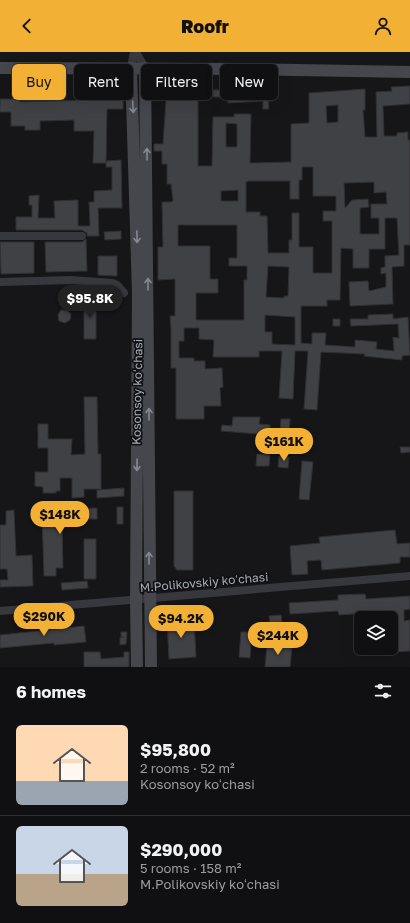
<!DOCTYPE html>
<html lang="en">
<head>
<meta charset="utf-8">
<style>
  body { margin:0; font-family:"Golos Text",sans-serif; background:#1e1e20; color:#f1f3f6; height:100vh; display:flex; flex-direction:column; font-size:15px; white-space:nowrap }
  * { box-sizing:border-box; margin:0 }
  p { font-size:13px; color:#9c9d9f }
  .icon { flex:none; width:22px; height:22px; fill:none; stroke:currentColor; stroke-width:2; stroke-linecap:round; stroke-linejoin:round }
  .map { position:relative; height:615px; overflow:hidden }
  .side { display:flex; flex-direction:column; background:#101012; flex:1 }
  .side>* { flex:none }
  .guide { position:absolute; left:12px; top:12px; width:386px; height:36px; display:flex; gap:8px }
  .controls { position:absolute; left:354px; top:559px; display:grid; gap:8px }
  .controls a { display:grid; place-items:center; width:44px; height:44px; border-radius:6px; background:#101012; box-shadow:0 4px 16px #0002,0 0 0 1px #303032; font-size:20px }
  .price { position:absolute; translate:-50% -34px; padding:0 9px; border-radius:14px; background:#f2b134; color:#111; font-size:13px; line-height:26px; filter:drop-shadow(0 1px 2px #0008) }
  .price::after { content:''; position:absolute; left:50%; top:24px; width:12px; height:9px; margin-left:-6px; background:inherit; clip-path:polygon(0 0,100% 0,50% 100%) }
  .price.on { background:#222; color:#fff }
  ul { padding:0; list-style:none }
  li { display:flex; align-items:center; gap:12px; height:100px; padding:0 16px }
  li+li { border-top:1px solid #303032 }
  li span { display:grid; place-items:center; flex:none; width:112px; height:80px; border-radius:6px; color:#555 }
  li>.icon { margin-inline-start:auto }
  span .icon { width:48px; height:48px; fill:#fffc; stroke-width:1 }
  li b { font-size:17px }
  h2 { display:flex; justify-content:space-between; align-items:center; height:48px; padding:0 16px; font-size:17px }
  .pill { padding:0 14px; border-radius:6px; background:#101012; box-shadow:0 4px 16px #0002,0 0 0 1px #303032; font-size:14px; line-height:36px }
  .pill.on { background:#f2b134; color:#111 }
  header { display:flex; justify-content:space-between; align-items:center; height:52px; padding:0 16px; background:#f2b134; color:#111; font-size:18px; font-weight:800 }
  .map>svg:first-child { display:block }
</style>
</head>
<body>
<header><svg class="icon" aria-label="back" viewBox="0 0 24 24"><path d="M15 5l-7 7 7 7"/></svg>Roofr<svg class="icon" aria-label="person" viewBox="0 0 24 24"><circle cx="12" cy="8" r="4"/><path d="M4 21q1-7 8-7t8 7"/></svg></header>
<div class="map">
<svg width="410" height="615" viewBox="0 0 410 615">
  <rect width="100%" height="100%" fill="#161618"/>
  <path fill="#404145" stroke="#303034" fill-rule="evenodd" d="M410,34V52L383,54L384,84H397V81L408,80V88H410V193H404V214L392,215L393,252L350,254L349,230L368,229L369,239L386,235V221L381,222V216L385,215V204L399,203L397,166H385V197H369V216H353V197L341,196L340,248H327V254H301V291L312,292V281H326L325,293L355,295V288L377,290L376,297L394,299L393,285L399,286L398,272L351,274L350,267H368V263L393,262V267L408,265L410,303L402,304V308L364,304L365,302L321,300L317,358L304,357L308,299H295L293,347L279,346L282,299H259V305H213L214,288L199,287V276H184V289H179V306H194V309H205V317L222,316L223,335L220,336L221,354H204V367H176V316H171V277L170,264H175V227L158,228V195H163L162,150H172L173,148L171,132H167V112H162V99H154V92H163L166,48H175V35H200V48H198V114H212L213,65H234V62H251L250,111L291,110V72L309,71V41L365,37V58H363L365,85H377L376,40L392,39L391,35ZM338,53V70L327,71L326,54ZM226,71L237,72V95H226ZM302,115H313V144H336V159H323V169H332V221H313V195H299V161H292V188H289V201H268L267,164H260V160H246V130L248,129H290V147H299V128H302ZM374,130V141L386,140L387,152H371V166H379V182H360V156L369,155L368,147L352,148L345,156L344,131ZM238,138V149H221V139ZM178,173H237V206H229V214H247V228H244V268H196V241H218V227H210V194H178ZM268,214L289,215L288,244H284V246L266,245ZM265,263L295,265V293L272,292V280H265Z
    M273,37V49H268L269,57H263V49L228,51V45H213V38Z
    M94,45H123V57H107L106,111H93L94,79H74V68L40,69V78H25V74H11V60H0V47H20V50L94,48Z
    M121,108L122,156H98L99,184H87V181L82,178H16V165H32V153H29V144L39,143L38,166H55L54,149L78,148V174H90L89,150H94V139L112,138V115H106V109Z
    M121,179V187L105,188L104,180Z
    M86,187L87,219L46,220L45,190H82Z
    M0,190H34V221L1,222Z
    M98,204H117V224L98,223Z
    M96,246V287H84V247Z
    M61,258H67L71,262L70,268L65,271L59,269L58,263Z
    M333,267H340V274H333Z
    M84,345H97L98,402H101V437H84V445L72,446V426H60V439H56V441H43V435L35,434V420H48V396H38V372H48V387H72L71,403L85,402Z
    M233,365H260L259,372L270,373V383H266L265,391L257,390L258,382L221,379L222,373L232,374Z
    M281,367H290L289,382H280Z
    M400,395H410V400L401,401Z
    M257,402L270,403L269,414H256Z
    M279,404L289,405L288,416L278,415Z
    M302,409L313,410L309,448L299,447Z
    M124,436V444L97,446V438Z
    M174,439H193V518H177L174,514Z
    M44,454V460H36V455Z
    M117,455H123V472H117Z
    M97,456V467H82V473L62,474L63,516H56V524H44L42,463L59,462V457Z
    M14,458L16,504L32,503L33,534L0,535V528H8L7,517H0V473H6V459Z
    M395,478L397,492L410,491V505H400V511L322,518L321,508L307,509L308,522L292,523L290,494L320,491L319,485Z
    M84,487H96V527H84Z
    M87,529L88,536L62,538L61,531Z
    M365,542L366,547L410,544V557L404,558V569L410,568V599L369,602L368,596H391V594H397L396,576H391V566H367L366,561L339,563L338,559L290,562L289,551L338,548V543Z
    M281,563L282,570L270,572L269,564Z
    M194,568L196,605L169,607L167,569Z
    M84,574L86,590L54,593V591L0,596V583Z
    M121,580H127L126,592L120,593V586L124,585H121Z
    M241,580H252L250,606L239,605Z
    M267,593L292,595L290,615H265Z
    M84,600H100L101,607L124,605V600H129V615H84Z"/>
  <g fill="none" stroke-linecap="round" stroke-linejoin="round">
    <path stroke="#37383d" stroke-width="8" d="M136,0L145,16
      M131,16L134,0
      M0,184H82
      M0,230L71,228L112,231L117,233L124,241
      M0,559L410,524"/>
    <path stroke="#45474d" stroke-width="12" d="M0,16L243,17L410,20
      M131,16L138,241L136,548L137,615
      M145,16L151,615"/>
  </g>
  <defs><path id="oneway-shaft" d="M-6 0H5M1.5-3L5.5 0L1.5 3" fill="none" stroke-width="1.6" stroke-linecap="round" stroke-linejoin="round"/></defs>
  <g stroke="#858993">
    <use href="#oneway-shaft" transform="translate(133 55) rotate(87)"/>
    <use href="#oneway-shaft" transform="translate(147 102) rotate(-91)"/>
    <use href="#oneway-shaft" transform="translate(137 185) rotate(89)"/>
    <use href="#oneway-shaft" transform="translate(148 232) rotate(-90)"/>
    <use href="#oneway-shaft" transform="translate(149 362) rotate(-90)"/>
    <use href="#oneway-shaft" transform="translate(137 413) rotate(91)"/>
    <use href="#oneway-shaft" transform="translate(149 506) rotate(-90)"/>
  </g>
  <g text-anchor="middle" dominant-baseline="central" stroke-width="3.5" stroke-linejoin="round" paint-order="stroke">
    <g font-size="12" fill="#a8adb8" stroke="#111113">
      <text transform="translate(137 340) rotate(-89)">Kosonsoy koʻchasi</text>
      <text transform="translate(204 530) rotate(-5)">M.Polikovskiy koʻchasi</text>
    </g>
  </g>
</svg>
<div class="controls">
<a><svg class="icon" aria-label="layers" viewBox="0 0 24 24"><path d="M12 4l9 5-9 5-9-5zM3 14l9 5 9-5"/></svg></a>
</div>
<b class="price on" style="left:90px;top:267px">$95.8K</b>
<b class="price" style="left:284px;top:410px">$161K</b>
<b class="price" style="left:60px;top:483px">$148K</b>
<b class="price" style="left:44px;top:585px">$290K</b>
<b class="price" style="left:181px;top:587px">$94.2K</b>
<b class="price" style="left:278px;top:604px">$244K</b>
<div class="guide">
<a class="pill on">Buy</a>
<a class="pill">Rent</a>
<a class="pill">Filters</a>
<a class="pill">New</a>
</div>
</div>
<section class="side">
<h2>6 homes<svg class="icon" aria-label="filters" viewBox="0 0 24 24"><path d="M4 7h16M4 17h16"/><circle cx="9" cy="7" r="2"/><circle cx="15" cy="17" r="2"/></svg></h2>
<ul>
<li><span style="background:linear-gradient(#ffd9b3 70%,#9aa5b1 0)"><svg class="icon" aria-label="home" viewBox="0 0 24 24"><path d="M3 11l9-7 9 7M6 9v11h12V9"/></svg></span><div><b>$95,800</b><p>2 rooms · 52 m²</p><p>Kosonsoy koʻchasi</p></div></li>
<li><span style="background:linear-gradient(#c9d6e8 60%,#b9a48a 0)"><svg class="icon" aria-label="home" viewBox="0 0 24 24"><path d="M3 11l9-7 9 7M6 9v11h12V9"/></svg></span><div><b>$290,000</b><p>5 rooms · 158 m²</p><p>M.Polikovskiy koʻchasi</p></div></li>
</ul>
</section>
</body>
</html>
